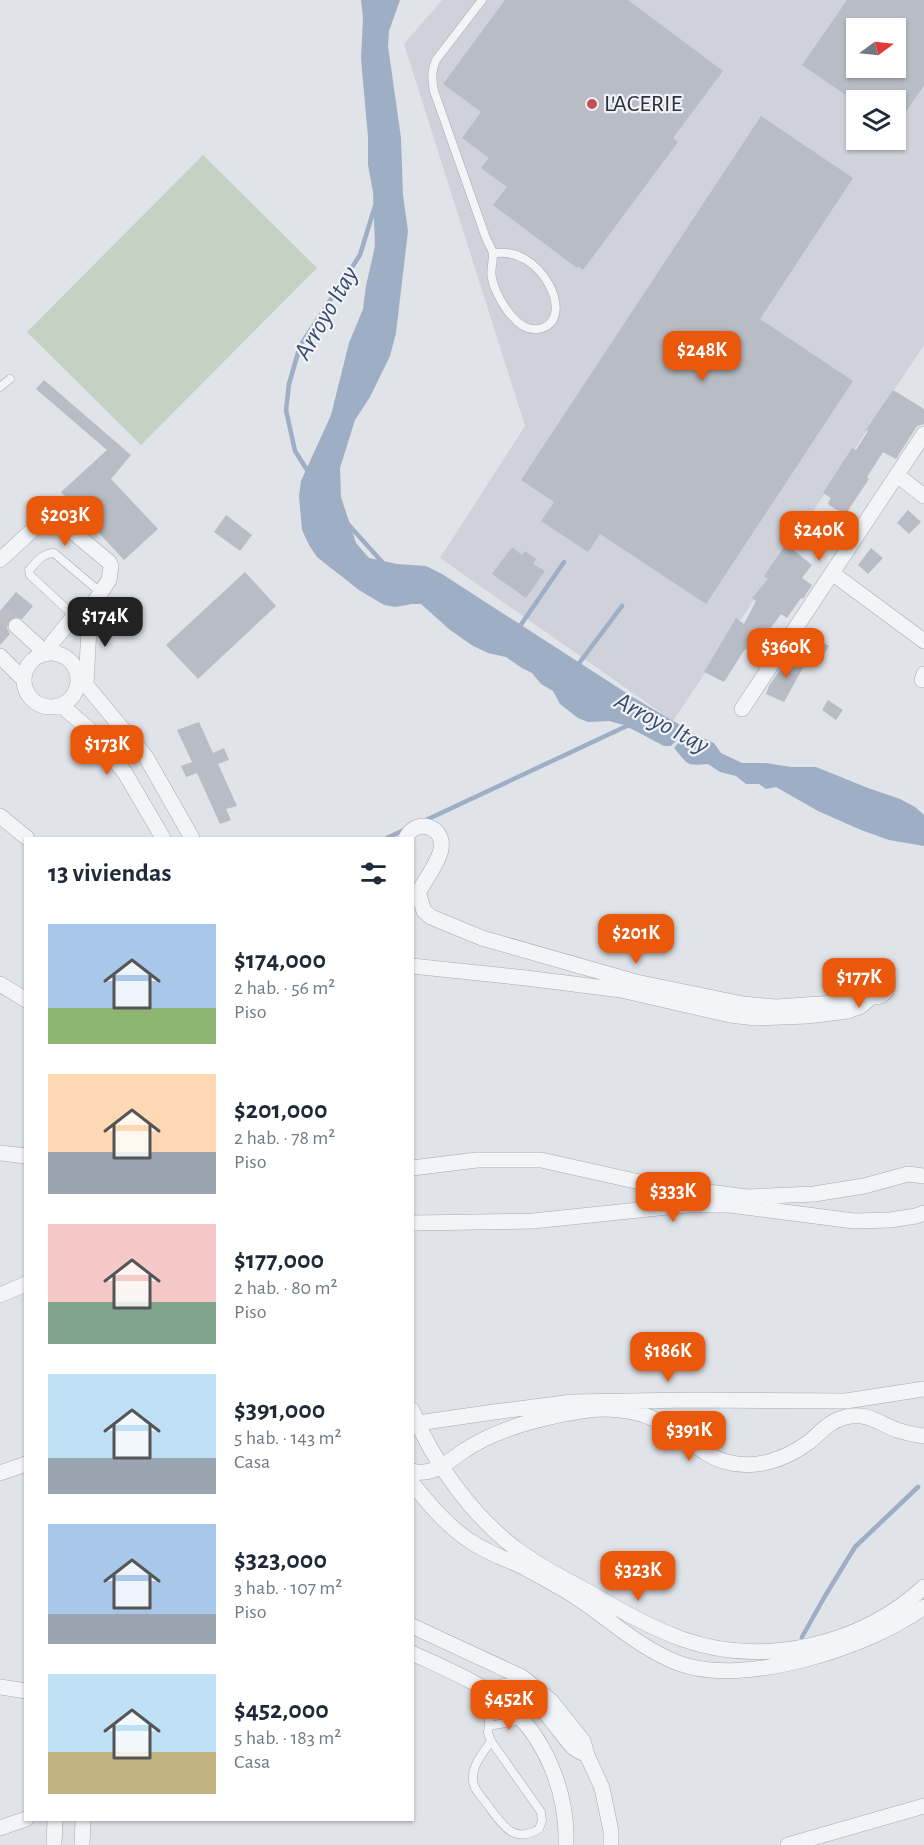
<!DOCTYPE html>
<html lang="es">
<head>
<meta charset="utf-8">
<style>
  body { margin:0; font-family:"Alegreya Sans",sans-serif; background:#f6f6f7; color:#1f2937; height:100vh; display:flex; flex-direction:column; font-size:22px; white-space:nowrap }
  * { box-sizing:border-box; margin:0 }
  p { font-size:20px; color:#747a83 }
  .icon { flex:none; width:33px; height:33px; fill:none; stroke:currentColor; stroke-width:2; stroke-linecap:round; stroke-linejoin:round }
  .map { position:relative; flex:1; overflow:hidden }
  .drawer { position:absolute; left:24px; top:837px; width:390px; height:984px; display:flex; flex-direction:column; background:#fff; border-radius:0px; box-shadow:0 2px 4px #0004 }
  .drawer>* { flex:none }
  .needle { width:39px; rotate:75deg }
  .tools { position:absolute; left:846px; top:18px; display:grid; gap:12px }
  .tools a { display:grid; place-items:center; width:60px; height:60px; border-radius:0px; background:#fff; box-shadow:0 2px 4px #0004; font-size:30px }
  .price { position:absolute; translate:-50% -51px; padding:0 14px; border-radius:12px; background:#ea580c; color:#fff; font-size:20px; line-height:39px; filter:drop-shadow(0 2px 3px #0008) }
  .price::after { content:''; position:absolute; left:50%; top:36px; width:18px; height:14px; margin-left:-9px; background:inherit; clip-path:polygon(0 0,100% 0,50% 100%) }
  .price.active { background:#222; color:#fff }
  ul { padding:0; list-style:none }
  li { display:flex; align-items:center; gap:18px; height:150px; padding:0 24px }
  li span { display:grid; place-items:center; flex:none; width:168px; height:120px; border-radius:0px; color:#555 }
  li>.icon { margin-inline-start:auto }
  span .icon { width:72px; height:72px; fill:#fffc; stroke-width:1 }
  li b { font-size:26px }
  h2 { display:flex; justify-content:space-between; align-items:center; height:72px; padding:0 24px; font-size:26px }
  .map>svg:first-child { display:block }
</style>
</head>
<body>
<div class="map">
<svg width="924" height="1845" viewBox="0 0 924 1845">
  <rect width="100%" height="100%" fill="#e0e3e8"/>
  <path fill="#cfd2da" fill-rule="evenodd" d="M442,0H924V345L673,721L440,558L525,426L404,44ZM856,28H896V68H856ZM856,100H896V140H856Z"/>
  <path fill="#c5d1c2" d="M203,155L317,268L141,445L27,332Z"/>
  <path fill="#9eaec5" d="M361,0H400L389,31L388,46L401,138L403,195L408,231L396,333L390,356L370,397L355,420L340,468L341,497L356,543L369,558L397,564L426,566L442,574L631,696L687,729L671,746H664L624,725L609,721L588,722L578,718L560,704L553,691L541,684L532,673L522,668L506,657L488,653L473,646L450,630L421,604H412L395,607L384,605L359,590L317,557L309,545L302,530L299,496L301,481L331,415L349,343L363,309L366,286L375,246L373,192L368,165V137L361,59L363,18Z
    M688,731L714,743L721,753L742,763H766L791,767H816L868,788L900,799L915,807L924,815V846L889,840L861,830L818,811L776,787L766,789L759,784H746L736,776L720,772L708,764C685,766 689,765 674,748Z"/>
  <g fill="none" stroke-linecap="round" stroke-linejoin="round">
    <path stroke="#9eaec5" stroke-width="4.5" d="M309,473L295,451L286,410L289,384L300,346L360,255L375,206
      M347,523L383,563
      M518,629L564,562
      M577,666L622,606
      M424,821L631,724
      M387,838L406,829
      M802,1637L825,1596L855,1547L918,1487"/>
  </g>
  <path fill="#b8bcc4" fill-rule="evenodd" d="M505,0H628L723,71L673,138L678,142L583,270L578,266L577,268L493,205L507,187L481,168L489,158L462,138L481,112L443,84Z
    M847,0H924V85L896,127V100H853L802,65ZM856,28H896V68H856Z
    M761,116L853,178L760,319L853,381L706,604L600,534L588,552L541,521L554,502L521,480Z
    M44,380L131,455L111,479L158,529L124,560L61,492L107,450L36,389Z
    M893,390L924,409V424L917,426L896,459L883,452L867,477L869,479L845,515L829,505L828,503L831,498L823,493L852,448L856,450L868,431L866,430Z
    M908,510L921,522L909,534L897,523Z
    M226,515L252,535L240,551L214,532Z
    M786,544L812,565L802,578L812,585L803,599L801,598L787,618L781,614L765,636L773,642L765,657L752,648L750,652L745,649L724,682L704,672L736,618L744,624L756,601L752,598L768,579L764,576Z
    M512,547L522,555L525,551L536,559L533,564L545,571L526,598L492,574Z
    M871,548L883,558L868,574L858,565Z
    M245,572L276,606L198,679L166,645Z
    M16,592L33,606L22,619L14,617L8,620L7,628L10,634L0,645V611Z
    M816,638L829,646L822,657L809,650Z
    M789,656L794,659L796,657L805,664L784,702L766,694L769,686Z
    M828,700L843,710L836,720L822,710Z
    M199,722L213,753L224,748L229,760L218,764L237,806L226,809L231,820L220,824L197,773L186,777L181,766L192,762L177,730Z"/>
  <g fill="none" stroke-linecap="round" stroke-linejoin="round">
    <path stroke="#bcbfc6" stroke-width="15" stroke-dasharray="15 8" stroke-linecap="butt" d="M0,612L16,626"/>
    <g stroke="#a6aab2" stroke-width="9">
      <path id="lane" d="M482,0L436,60C431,71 432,79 434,91L486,238C488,243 493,250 493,255C493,263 490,270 492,278C495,296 517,333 538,329C580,322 540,242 493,254
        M0,387L10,379
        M74,616L30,575L29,570C37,562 42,553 54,553L100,592
        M489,1726L521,1720
        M491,1741C483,1753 472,1765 473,1780C473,1789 482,1797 487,1804C501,1823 513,1845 539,1829L542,1821L541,1812L491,1741L488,1733L492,1693"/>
    </g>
    <g stroke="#a6aab2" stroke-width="16">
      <path id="street" d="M897,475L924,496
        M0,560L40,523C49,518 53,519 62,523L109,562L111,566L109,580L90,609L86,685
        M832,573L924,641
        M16,626L47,654
        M24 680a27 27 0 1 1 54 0a27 27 0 1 1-54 0Z
        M55,654L52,648V643L74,616L78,612L90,609
        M0,656L24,680
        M81,679L146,757L192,838
        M922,680L924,674
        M61,705L91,731L125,773L163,838
        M742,709L924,434
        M0,816L27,838
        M406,838C416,817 445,826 441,849C439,863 421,885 415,899
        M418,892L424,911L431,917L482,938L636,982L743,1004L776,1007L835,1003L842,1001L862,988
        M412,966L526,978L621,990L730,1015L756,1018L807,1016L848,1011L861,1006L871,997
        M862 984a13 13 0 1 1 26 0a13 13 0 1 1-26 0Z
        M0,984L26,1000
        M0,1153L26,1156
        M412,1168L477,1160H541L653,1185L747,1197L814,1194L864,1186L908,1174L924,1176
        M412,1223L533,1221L687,1205H730L854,1221L890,1220L916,1216L924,1213
        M0,1295L26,1284
        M412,1410C433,1463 476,1521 522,1553C543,1568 566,1580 589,1592C619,1610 649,1627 682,1639C764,1668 861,1645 924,1587
        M412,1427L418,1423L494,1412L572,1402L692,1400L846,1401L924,1389
        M412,1471C433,1477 449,1461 465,1450C499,1428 543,1417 581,1411C615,1405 650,1412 677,1432C693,1443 707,1457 727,1462C756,1470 786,1459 809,1442C821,1432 829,1421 846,1417C868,1412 878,1423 897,1430C906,1433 915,1435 924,1436
        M0,1473L26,1464
        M412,1483C429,1504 447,1526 470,1541C487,1553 505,1558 523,1567C537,1574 550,1582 563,1589C603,1612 634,1646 678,1663C743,1688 870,1647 924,1607
        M412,1626L522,1677L551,1701L583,1741L587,1755L602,1788L611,1831V1845
        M412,1653C444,1668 479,1682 506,1704C546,1737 568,1794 566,1845
        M0,1687L26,1691
        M492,1693C494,1692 496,1689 499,1688C527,1676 558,1733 574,1748C578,1751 582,1753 587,1755
        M0,1828L26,1819
        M54,1845L55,1820
        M82,1845L83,1820
        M788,1845L924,1806"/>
    </g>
    <use href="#lane" stroke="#f3f4f7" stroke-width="8"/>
    <use href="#street" stroke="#f3f4f7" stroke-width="15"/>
  </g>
  <circle fill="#c34f57" stroke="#f0f2f6" stroke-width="2" cx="592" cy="104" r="6"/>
  <g text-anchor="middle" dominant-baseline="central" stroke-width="4.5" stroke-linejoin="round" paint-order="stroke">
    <g font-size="24" fill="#2a303e" stroke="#f0f2f6" text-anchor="start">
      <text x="604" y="104">L'ACERIE</text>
    </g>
    <g font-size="26" font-style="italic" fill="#384b6f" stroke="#f0f2f6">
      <text transform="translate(326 313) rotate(-60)">Arroyo Itay</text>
      <text transform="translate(662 723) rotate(28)">Arroyo Itay</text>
    </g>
  </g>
</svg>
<div class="tools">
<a><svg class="needle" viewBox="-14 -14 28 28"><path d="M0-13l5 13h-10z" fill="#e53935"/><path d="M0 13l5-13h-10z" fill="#747a83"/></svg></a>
<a><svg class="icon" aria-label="layers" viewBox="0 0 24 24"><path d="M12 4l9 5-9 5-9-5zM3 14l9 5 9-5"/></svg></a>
</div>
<b class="price" style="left:702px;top:382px">$248K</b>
<b class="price" style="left:65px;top:547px">$203K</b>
<b class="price" style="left:819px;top:562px">$240K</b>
<b class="price active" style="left:105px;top:648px">$174K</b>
<b class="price" style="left:786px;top:679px">$360K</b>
<b class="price" style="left:107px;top:776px">$173K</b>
<b class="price" style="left:636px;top:965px">$201K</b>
<b class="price" style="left:859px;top:1009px">$177K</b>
<b class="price" style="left:673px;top:1223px">$333K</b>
<b class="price" style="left:668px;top:1383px">$186K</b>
<b class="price" style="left:689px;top:1462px">$391K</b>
<b class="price" style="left:638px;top:1602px">$323K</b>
<b class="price" style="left:509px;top:1731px">$452K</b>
<section class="drawer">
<h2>13 viviendas<svg class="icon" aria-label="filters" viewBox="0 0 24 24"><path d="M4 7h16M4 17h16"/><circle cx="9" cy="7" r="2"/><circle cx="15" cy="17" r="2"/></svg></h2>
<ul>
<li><span style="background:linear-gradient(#a9c7e8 70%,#8fb573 0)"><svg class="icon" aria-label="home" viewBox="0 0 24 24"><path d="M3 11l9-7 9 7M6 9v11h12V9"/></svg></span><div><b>$174,000</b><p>2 hab. · 56 m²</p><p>Piso</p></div></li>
<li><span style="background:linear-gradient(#ffd9b3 65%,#9aa5b1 0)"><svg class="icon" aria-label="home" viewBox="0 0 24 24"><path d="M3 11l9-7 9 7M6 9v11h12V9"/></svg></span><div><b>$201,000</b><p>2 hab. · 78 m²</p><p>Piso</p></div></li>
<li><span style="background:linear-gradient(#f6c9c9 65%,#7fa58c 0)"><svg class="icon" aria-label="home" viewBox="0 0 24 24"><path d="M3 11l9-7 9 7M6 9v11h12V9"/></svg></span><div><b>$177,000</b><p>2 hab. · 80 m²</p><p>Piso</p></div></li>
<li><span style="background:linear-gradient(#bfe0f5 70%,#9aa5b1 0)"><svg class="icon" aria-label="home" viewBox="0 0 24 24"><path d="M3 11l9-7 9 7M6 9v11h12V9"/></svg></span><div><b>$391,000</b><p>5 hab. · 143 m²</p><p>Casa</p></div></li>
<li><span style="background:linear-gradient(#a9c7e8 75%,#9aa5b1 0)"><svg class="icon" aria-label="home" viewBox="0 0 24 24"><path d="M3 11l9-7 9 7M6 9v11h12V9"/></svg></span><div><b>$323,000</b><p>3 hab. · 107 m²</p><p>Piso</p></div></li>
<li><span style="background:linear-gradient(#bfe0f5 65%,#c2b280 0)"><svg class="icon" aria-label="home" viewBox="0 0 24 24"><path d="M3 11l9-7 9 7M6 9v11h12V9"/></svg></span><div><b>$452,000</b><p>5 hab. · 183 m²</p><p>Casa</p></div></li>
</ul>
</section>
</div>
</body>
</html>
